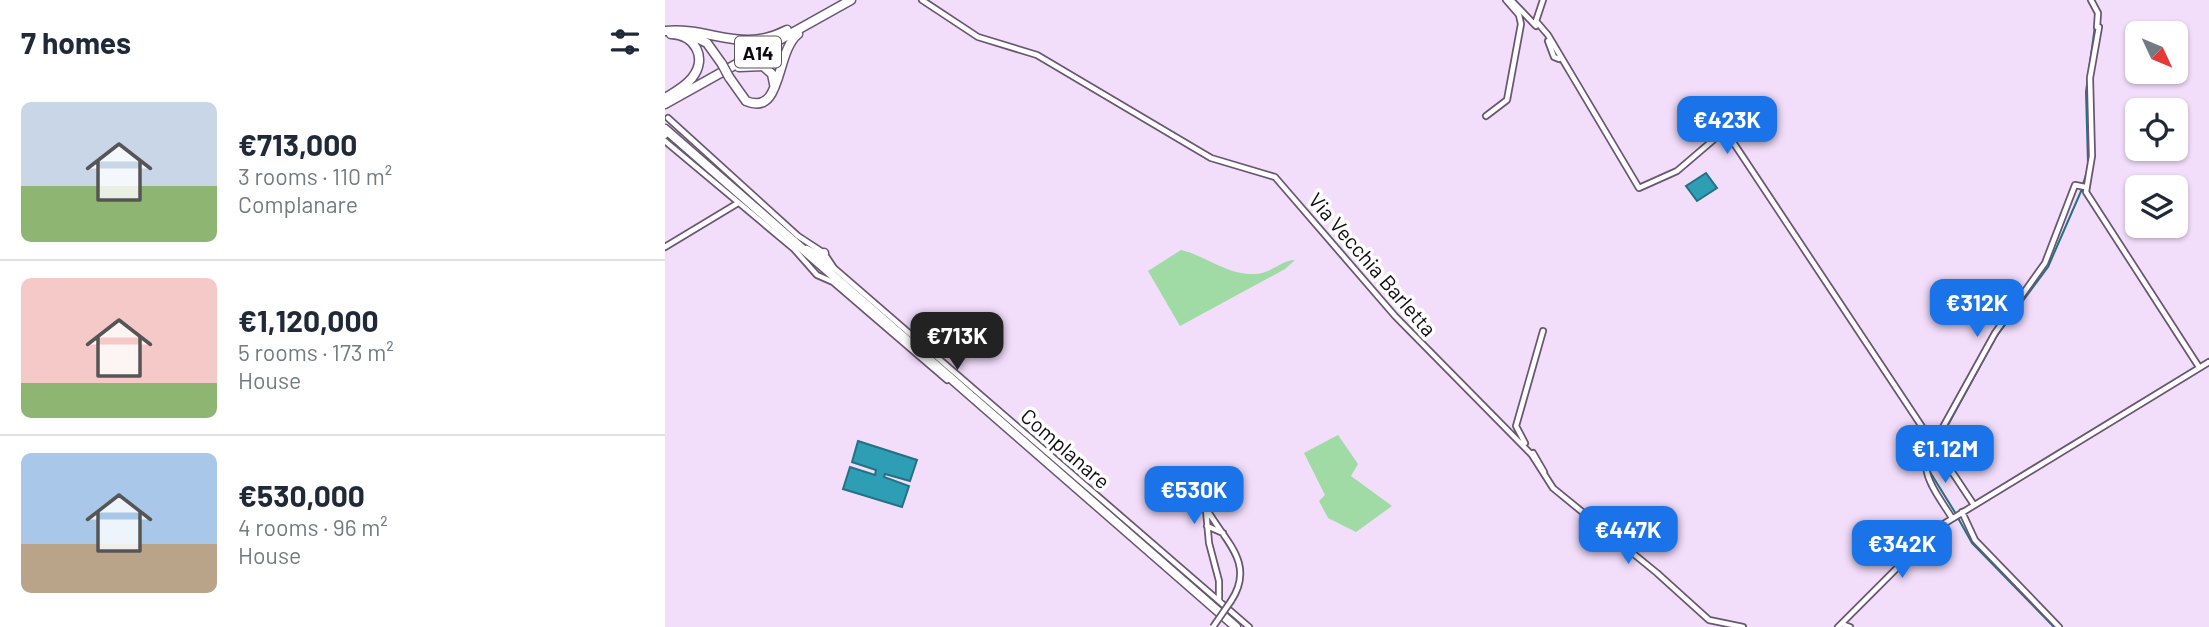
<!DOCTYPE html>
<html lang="en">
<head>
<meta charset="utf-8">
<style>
  body { margin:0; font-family:Barlow,sans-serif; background:#f6f6f7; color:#1f2937; height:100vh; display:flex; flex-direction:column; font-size:26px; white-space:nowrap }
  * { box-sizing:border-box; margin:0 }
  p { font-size:23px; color:#747a83 }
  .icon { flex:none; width:38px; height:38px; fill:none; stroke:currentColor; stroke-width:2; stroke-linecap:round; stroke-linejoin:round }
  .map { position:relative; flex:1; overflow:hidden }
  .panel { display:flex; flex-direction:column; background:#fff; width:665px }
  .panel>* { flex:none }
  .needle { width:46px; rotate:134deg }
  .buttons { position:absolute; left:1460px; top:21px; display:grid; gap:14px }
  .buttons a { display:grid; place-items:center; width:63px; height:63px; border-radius:10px; background:#fff; box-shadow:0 2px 5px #0004; font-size:35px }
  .price { position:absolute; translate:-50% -60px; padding:0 16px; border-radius:14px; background:#1a73e8; color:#fff; font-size:23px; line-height:46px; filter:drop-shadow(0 2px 4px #0008) }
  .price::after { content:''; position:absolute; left:50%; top:42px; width:21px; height:16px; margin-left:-10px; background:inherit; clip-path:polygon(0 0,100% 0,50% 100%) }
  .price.current { background:#222; color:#fff }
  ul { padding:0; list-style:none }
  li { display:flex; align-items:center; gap:21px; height:175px; padding:0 21px }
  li+li { border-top:2px solid #e0e1e3 }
  li span { display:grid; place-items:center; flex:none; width:196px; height:140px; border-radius:10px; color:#555 }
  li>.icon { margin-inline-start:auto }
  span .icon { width:84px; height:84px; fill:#fffc; stroke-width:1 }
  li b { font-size:30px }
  h2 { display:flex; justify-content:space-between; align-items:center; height:84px; padding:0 21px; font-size:30px }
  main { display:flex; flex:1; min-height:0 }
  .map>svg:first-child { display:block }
</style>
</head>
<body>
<main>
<section class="panel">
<h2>7 homes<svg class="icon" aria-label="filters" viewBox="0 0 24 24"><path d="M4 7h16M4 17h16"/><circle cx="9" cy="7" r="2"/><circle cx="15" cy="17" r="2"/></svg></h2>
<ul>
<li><span style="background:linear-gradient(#c9d6e8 60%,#8fb573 0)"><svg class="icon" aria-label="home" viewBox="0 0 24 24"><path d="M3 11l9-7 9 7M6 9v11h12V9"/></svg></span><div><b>€713,000</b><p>3 rooms · 110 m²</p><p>Complanare</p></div></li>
<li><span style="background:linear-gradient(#f6c9c9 75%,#8fb573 0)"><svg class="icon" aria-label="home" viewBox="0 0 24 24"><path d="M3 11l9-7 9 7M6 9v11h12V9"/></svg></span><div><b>€1,120,000</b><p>5 rooms · 173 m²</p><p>House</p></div></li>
<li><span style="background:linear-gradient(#a9c7e8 65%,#b9a48a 0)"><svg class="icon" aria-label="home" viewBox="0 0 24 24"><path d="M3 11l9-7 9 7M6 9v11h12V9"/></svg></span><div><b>€530,000</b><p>4 rooms · 96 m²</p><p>House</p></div></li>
</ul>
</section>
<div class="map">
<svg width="1544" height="627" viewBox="0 0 1544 627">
  <rect width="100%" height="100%" fill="#f2ddfb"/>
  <path fill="#a0daa4" d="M516,250C541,256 562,275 589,274C606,274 616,260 630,260L620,269L515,326L483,271Z
    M673,435L693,464L686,476L727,506L691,532L663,518L654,501L660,495L639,453Z"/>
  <path fill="#2d9eb4" stroke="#247183" stroke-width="2" d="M1041,173L1052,188L1032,201L1021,186Z
    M193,441L252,460L245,481L220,474L219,477L244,486L237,507L178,489L185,467L210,475L211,470L187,462Z"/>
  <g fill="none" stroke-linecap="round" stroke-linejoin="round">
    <path stroke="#247183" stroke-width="2" d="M1423,163L1421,92L1430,26
      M1418,184L1423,169
      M1272,445L1331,337L1383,267L1417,189
      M1270,450L1265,472L1291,514
      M1293,518L1307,543L1389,627"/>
    <g stroke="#695771" stroke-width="8">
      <path id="minor" d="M257,0L313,37L372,55L546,158L610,177L730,316L867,455L888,488L992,573L1044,620L1078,627
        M846,0L871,26
        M878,0L871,21L883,35L974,188L1012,171L1060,130L1309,505
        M1426,0L1433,13L1432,27
        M1434,27L1425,78L1427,156L1421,192L1534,367
        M883,41L889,57L894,59
        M821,116L842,100L856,24L854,15L841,0
        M3,118L133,236L159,253L169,268L584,627
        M0,136L1,135
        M0,141L129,249L152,275L168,282L282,380
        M0,247L73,203
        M860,443L851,426L878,331
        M868,453L879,472
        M540,506C557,539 592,562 566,601
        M541,510L544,543L554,581V601
        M1297,512L1310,540L1394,627
        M1287,518C1277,501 1256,477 1262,456L1330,333L1380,263L1410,185L1420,187
        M542,526L558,533
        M1177,624L1185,627
        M1173,627L1272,528L1544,362"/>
    </g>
    <g stroke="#695771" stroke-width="11">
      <path id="highway" d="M0,31C47,27 76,54 122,30
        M22,33L42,43L57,64
        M74,67L98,66L107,74L109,84
        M64,77L81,101C118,117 110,52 133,34
        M0,98C10,92 20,87 27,78C43,58 30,35 6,34
        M0,104L186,0
        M0,129L571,627
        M142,250L152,255L159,253L158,260L166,270"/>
    </g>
    <use href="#minor" stroke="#fff" stroke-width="4.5"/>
    <use href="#highway" stroke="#fff" stroke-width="8"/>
    <g stroke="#695771" stroke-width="8" stroke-linecap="butt">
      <path id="minor-bridge" d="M548,627L566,601"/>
    </g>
    <g stroke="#695771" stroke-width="11" stroke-linecap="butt">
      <path id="highway-bridge" d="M57,64L64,77"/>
    </g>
    <use href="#minor-bridge" stroke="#fff" stroke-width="4.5"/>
    <use href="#highway-bridge" stroke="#fff" stroke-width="8"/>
  </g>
  <g text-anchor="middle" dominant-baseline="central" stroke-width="7" stroke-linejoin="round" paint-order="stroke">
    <rect fill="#fff" stroke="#585359" stroke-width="2" x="70" y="36.5" width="46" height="31" rx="5"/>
    <g font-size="19" font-weight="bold" fill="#100912">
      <text x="93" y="52">A14</text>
    </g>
    <g font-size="21" fill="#100912" stroke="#fff">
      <text transform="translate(708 264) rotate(49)">Via Vecchia Barletta</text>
      <text transform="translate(401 448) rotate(41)">Complanare</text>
    </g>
  </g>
</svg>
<div class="buttons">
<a><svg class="needle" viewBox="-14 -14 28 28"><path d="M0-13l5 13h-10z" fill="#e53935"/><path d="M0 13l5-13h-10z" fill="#747a83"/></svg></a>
<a><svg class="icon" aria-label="locate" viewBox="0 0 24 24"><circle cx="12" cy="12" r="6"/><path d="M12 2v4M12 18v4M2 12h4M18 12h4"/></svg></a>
<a><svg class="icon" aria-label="layers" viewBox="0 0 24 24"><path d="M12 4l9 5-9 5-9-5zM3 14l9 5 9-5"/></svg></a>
</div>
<b class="price" style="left:1062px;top:156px">€423K</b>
<b class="price" style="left:1312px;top:339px">€312K</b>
<b class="price current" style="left:292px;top:372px">€713K</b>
<b class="price" style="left:1280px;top:485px">€1.12M</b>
<b class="price" style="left:529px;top:526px">€530K</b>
<b class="price" style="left:963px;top:566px">€447K</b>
<b class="price" style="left:1237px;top:580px">€342K</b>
</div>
</main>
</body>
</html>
